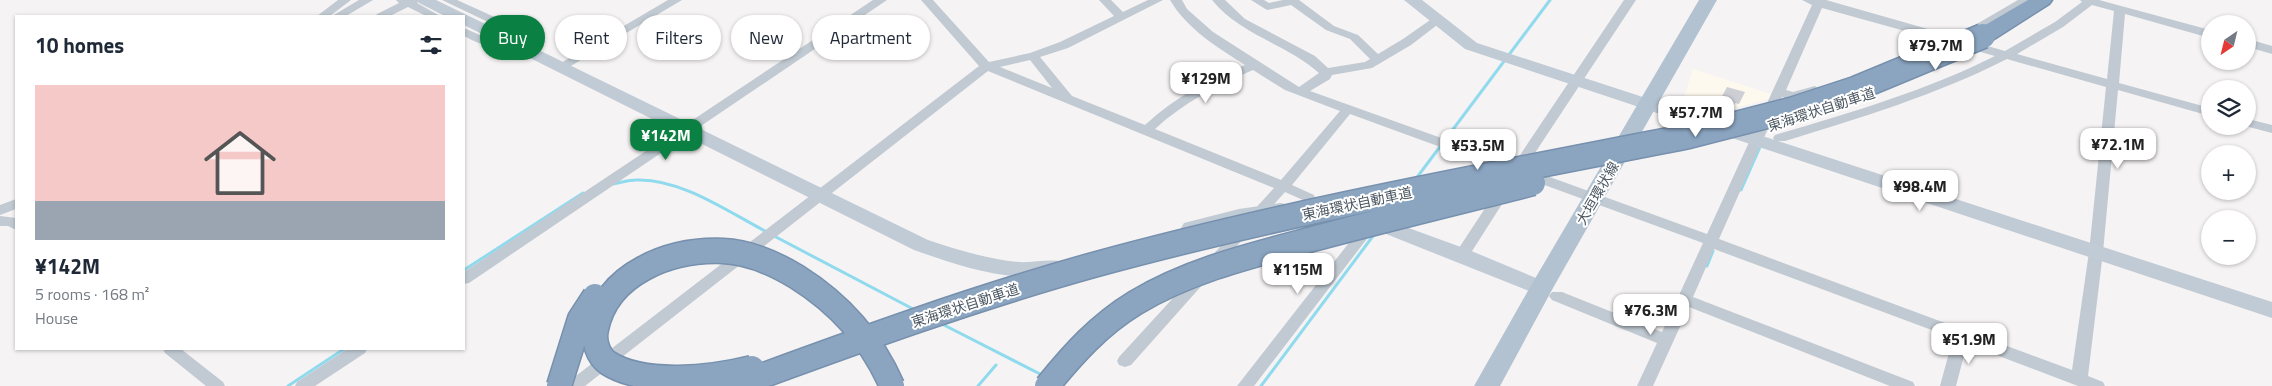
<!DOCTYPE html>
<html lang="en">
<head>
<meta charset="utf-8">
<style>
  body { margin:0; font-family:"Titillium Web","Noto Sans JP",sans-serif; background:#f6f6f7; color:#1f2937; height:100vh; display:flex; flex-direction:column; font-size:19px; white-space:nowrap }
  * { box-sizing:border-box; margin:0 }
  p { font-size:16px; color:#747a83 }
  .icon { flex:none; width:28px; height:28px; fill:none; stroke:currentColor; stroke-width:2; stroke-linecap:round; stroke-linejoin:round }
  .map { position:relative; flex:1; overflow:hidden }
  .drawer { position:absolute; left:15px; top:15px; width:450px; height:335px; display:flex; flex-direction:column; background:#fff; border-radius:0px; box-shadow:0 1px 4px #0004 }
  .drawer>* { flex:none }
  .top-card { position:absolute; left:480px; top:15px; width:475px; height:45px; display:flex; gap:10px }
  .needle { width:32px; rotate:215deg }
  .tools { position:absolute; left:2201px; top:15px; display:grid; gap:10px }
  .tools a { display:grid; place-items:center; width:55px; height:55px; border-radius:50%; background:#fff; box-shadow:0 1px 4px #0004; font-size:25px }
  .price { position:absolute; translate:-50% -42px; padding:0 11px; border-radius:10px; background:#fff; color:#222; font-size:16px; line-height:32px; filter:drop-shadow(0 1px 2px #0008) }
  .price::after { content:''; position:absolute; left:50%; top:30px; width:15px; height:11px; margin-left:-8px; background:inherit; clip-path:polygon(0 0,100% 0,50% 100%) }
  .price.active { background:#0b8043; color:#fff }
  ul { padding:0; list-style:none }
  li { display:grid; align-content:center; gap:10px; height:265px; padding:0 20px }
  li+li { border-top:1px solid #e0e1e3 }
  li span { display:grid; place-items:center; height:155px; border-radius:0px; color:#555 }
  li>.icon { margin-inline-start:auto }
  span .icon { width:90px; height:90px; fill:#fffc; stroke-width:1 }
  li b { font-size:21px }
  h2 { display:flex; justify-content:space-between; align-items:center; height:60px; padding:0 20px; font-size:21px }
  .pill { padding:0 18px; border-radius:22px; background:#fff; box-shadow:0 1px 4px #0004; font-size:18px; line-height:45px }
  .pill.active { background:#0b8043; color:#fff }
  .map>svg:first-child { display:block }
</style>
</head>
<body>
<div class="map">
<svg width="2272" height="386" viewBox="0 0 2272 386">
  <rect width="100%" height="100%" fill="#f5f3f3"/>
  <path fill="#fdf9ef" d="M1693,69L1771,94L1769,99L1703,116L1680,109Z"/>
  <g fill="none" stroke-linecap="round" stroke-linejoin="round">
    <path stroke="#90daee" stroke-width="3" d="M1415,180L1550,0
      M613,184C620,183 628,180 636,180C680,178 727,211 765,231
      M1741,190L1760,147
      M776,237L915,310
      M1707,266L1713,251
      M464,270L583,193
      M940,323L1044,376
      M288,386L344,349
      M978,386L996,365
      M1261,386L1373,236"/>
  </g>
  <path fill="#cdcfd5" d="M1727,87L1745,92L1739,104L1735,103L1733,107L1719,102Z"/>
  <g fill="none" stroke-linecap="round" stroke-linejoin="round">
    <g stroke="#7690ad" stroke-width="3">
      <path id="highway" d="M2028,0H2052L2049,4L1991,41L1983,42L1975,41L1972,36L1975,31Z"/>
    </g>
    <path fill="#c1cad2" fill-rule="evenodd" d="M338,0H351L330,16H317Z
      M359,0H373L346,16H332Z
      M396,0H420L417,3L440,16H426L408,7L390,16H375L377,14L399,3Z
      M442,0H457L519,28L521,44C508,57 477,43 464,36V28L493,41H508L509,32Z
      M668,0H682L564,70H556L554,67Z
      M873,0H887L469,283L464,284V272Z
      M921,0H933L989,62L1030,53L1060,42L1114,16L1099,0H1111L1123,12L1148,0H1163L1068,48L1040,57L1072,96L1145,125C1174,98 1208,80 1245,65C1217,47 1187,29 1170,0H1182L1187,9L1213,32L1299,87L1319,73C1287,44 1240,35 1212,0H1225L1245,19L1315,56L1328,68L1365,62L1370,59L1350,39L1326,30L1291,5L1267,10L1251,0H1264L1269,3L1283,0H1299L1334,26L1358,35L1378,54L1403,39L1433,18H1441L1443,20L1441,22L1411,45L1372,68L1332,75L1330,79L1310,91L1514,164L1624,0H1636L1525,168L1707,234L1812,5L1802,0H1826L2005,51L2055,22L2082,2L2080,0H2099L2210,30V38L2125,14L2119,83L2210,108V116L2118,90L2103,252L2088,376L2103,382L2105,386H2078L1967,344L1956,386H1940L1953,338L1714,249L1693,297L1913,382L1915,386H1890L1689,307L1653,386H1637L1657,343L1552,300L1549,296L1552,292H1562L1662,332L1703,243L1350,114L1292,185L1314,195L1319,210L1317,213H1307L1303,200L1285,192L1131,365L1125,367L1119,365L1117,361L1119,357L1274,188L988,71L585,386H566L568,382L979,66ZM2092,5L2114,11L2107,79L2017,54L2063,27ZM1822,8L1995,56C1925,91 1850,113 1775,135L1773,138L1775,141H1785C1860,118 1936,95 2007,59L2106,87L2089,252L2072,370L1719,239L1782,97L1792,100L1819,93L1821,90L1815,86L1793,92L1786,90ZM1030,60L1052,88L1000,67ZM1253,70L1285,90L1340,111L1281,180L1155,129C1183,103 1218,85 1253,70Z
      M2018,0H2032L1973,34L1969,36L1963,32Z
      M2248,39L2272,46V54L2248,47Z
      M2248,119L2272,125V133L2245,126H2248Z
      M1504,186L1511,190L1467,259H1457L1455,255L1457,251L1499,187Z
      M16,199V209L0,215V205Z
      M0,216L16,218V230L8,226H0Z
      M1371,219L1376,221L1378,224L1376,227L1254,386H1237L1366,221Z
      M163,349H181L223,382L225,386H206L165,353Z
      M347,349H367L365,353L315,386H295L297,382Z"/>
    <path fill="#c1cbd6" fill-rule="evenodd" d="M416,0H436L928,240C958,250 987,259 1018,262C1033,263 1050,258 1064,262L1067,267L1064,272C1015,286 960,266 914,250L464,25V16H445L419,3Z
      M1404,0H1422L1477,43L2272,302V318L1465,49Z
      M1281,203L1288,205L1291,209L1288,213L1239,221L1191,235L1184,233L1181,228L1184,223L1239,209Z
      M1373,215L1469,250L1548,283L1551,288L1548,293L1541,295L1534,293L1366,226L1363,221L1366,216Z"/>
    <path fill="#b3c2d1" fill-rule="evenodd" d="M1699,0H1717L1553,288L1500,386H1474L1533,282Z"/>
    <use href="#highway" fill="#8ba5c1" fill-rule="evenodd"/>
    <g stroke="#7690ad" stroke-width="27" stroke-linecap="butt">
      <path id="highway-bridge" d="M752,368C712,378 644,386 608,363C598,356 593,341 596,329C607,273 670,249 723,251C749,252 774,263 797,277C840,304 872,340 892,386
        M559,386L580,319L595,296
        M734,386C854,342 974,298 1097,264C1291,211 1491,175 1689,136L1794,109L1855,89L1983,36
        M1047,386C1073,354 1099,325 1135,303C1188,271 1249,256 1309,240C1383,220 1458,202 1533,183"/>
    </g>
    <use href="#highway-bridge" stroke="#8ba5c1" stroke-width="24"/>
  </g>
  <g text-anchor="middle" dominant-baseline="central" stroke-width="4" stroke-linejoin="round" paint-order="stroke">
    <g font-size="14" fill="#4a5661" stroke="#fff">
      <text transform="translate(1821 109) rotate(-18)">東海環状自動車道</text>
      <text transform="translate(1597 193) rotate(-60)">大垣環状線</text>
      <text transform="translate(1357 203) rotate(-12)">東海環状自動車道</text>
      <text transform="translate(965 305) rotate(-18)">東海環状自動車道</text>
    </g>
  </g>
</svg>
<div class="tools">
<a><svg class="needle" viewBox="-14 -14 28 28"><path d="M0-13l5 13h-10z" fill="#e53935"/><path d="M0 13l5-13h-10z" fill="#747a83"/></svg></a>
<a><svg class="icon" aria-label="layers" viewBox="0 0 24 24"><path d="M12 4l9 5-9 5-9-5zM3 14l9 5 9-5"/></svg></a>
<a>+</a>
<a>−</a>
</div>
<b class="price" style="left:1936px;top:71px">¥79.7M</b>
<b class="price" style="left:1206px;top:104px">¥129M</b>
<b class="price" style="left:1696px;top:138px">¥57.7M</b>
<b class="price active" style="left:666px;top:161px">¥142M</b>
<b class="price" style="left:2118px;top:170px">¥72.1M</b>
<b class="price" style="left:1478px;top:171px">¥53.5M</b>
<b class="price" style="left:1920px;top:212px">¥98.4M</b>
<b class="price" style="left:1298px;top:295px">¥115M</b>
<b class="price" style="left:1651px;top:336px">¥76.3M</b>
<b class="price" style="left:1969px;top:365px">¥51.9M</b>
<div class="top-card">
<a class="pill active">Buy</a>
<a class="pill">Rent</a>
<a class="pill">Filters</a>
<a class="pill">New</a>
<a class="pill">Apartment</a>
</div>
<section class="drawer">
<h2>10 homes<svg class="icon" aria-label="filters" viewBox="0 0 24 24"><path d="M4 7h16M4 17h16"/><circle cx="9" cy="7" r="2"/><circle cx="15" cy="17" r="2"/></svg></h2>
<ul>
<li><span style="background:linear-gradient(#f6c9c9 75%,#9aa5b1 0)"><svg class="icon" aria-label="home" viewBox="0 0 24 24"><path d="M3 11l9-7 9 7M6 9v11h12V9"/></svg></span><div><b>¥142M</b><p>5 rooms · 168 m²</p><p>House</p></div></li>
</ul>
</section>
</div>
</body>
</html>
